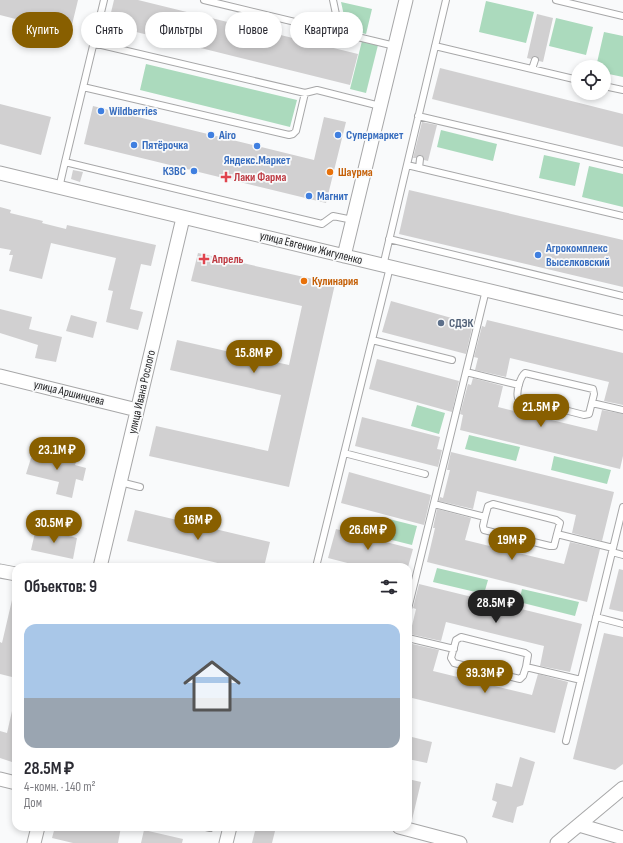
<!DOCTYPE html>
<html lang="ru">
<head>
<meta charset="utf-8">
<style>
  body { margin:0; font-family:"Sofia Sans Condensed",sans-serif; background:#f2f2f3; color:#2b2b33; height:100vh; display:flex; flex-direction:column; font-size:15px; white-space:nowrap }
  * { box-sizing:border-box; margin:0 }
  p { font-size:13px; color:#7c7c81 }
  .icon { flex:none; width:22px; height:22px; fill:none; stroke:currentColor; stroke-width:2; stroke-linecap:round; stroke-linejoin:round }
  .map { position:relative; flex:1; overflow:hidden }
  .details { position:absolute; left:12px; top:563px; width:400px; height:268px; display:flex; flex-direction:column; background:#fff; border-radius:12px; box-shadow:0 2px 6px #0003 }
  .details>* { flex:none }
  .hud { position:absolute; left:12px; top:12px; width:400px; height:36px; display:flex; gap:8px }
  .buttons { position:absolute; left:571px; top:60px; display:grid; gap:8px }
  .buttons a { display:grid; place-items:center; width:40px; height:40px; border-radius:50%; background:#fff; box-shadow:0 2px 6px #0003; font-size:20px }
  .price { position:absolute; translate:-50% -34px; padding:0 9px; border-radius:14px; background:#885f00; color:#fff; font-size:13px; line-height:26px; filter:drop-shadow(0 1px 2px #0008) }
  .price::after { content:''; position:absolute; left:50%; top:24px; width:12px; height:9px; margin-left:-6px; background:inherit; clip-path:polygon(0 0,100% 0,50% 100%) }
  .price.current { background:#222; color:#fff }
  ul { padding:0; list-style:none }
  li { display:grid; align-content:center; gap:8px; height:212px; padding:0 12px }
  li span { display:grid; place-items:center; height:124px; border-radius:12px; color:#555 }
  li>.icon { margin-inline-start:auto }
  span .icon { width:72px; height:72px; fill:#fffc; stroke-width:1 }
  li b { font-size:17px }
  h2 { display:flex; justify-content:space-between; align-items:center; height:48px; padding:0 12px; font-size:17px }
  .pill { padding:0 14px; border-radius:18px; background:#fff; box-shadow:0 2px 6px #0003; font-size:14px; line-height:36px }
  .pill.current { background:#885f00; color:#fff }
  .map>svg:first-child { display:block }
</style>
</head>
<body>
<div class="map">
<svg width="623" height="843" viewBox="0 0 623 843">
  <rect width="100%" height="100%" fill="#f9fafb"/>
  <path fill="#abdabd" d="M486,1L534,12L526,43L479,32Z
    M341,2L372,9L366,34L347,29Z
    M556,18L593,27L586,55L549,46Z
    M604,32L623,36V77L604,73V67H596Z
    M362,41L378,45L366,93L350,89Z
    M146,64L297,100L290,127L140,90Z
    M441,130L497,144L493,161L437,147Z
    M544,155L580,163L575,186L539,178Z
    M589,166L623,174V207L582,197Z
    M417,405L445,413L439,434L411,426Z
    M469,435L520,447L516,461L465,449Z
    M554,456L611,470L607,484L551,470Z
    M389,519L417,526L412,545L384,538Z
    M437,568L488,580L484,594L433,582Z
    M522,589L579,602L575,616L519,602Z"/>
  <path fill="#d1d0d1" d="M0,0H78L70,33L0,15Z
    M114,0H138L358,54L350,85L108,25Z
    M537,14L553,18L543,62L539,61L536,56L531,59L527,58Z
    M440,68L623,114V147L432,99Z
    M0,104L51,117L41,155L0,144Z
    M93,106L314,160L324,117L346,122L326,203L84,144Z
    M422,122L437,125L428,161L424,160V157L421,155L416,158H413Z
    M73,170L83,172L80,182L71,179Z
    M409,190L623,240V287L399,234Z
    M0,207L11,210L10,213L43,221L42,223L66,229L67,225L156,245L151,266L141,264L130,309L143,312L138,330L106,322L113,291L108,290L116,258L51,243L42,279L9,271L13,255H9L11,250L0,248Z
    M198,253L335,284L289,487L149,456L156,426L268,451L281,395L170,370L177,340L289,365L302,306L191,281Z
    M391,301L473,324L466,354L382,332Z
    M0,309L32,317L29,329L62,337L56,362L35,358L38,345L0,333Z
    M71,315L97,322L93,338L66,331Z
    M487,320L623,353V405L604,401L609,382L510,358L506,377L475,370L478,358L474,357L482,326L485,327Z
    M377,359L459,381L452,412L369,389Z
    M473,378L503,386L498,407L597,431L602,410L623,414V456L620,469L460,430L463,415L460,414L468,384L471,385Z
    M362,417L440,437L437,449L442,450L438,467L355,446Z
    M43,451L77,459L75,465L86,468L83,481L76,479L72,498L56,494L59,482L26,474L31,458L37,452Z
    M451,452L614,492L602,541L572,533L576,515L527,503L477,491L473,509L439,501L440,497L443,498L450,470H447Z
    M349,472L431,495L424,525L341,503Z
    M437,509L471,518L465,540L514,552L564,564L570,542L600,549L587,602L427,562L435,528H433Z
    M135,510L270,542L264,567H234L127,541Z
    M36,528L77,538L73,559L31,550Z
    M336,529L413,549L408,567H363L328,558Z
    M619,569L623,570V612L609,609Z
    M419,584L582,624L570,672L540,666L544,646L446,622L441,641L410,634L416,609L413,608Z
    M12,600L16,601V678L0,674V642L2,643Z
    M604,633L623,637V764L615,770L573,759Z
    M408,643L439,650L433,671L532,695L538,674L568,682L555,733L408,697Z
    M12,711H16V750L12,762L0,758V731L7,733Z
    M408,736L432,742L427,763L408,759Z
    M520,757L535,762L523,805L517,807L513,823L492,817L497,802L492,800L496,783L512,787Z
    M408,779L421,782L412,820H408Z
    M55,827H121L118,843H73L52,838Z
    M256,827H276L272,843H252Z
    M144,830L183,839L182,843H141Z"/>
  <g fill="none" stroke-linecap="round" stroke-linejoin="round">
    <g stroke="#a7a7a8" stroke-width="8">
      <path id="service" d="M104,0L65,162L322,224L333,216L353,220
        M204,0L395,46
        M333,0L340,33
        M556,0L623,16
        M93,43L305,93L317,90L380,106
        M435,46L578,80
        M532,69L535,60
        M604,86L623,90
        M83,87L289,135L293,134L296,131L305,93
        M418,116L623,164
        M407,165L623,216
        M419,168L420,159
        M59,188L65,162
        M389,239L623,296
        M383,266L446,0
        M372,340L452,360
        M466,372L519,385
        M525,373L593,389L594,394L589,414L584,415L518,398C516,392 520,377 525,373Z
        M592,403L623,410
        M344,453L425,474
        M120,482L140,487
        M434,504L485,517L488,506L493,504L556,520L560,523L557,534L613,548
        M485,517L483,526L484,530L550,546H554L557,534
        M612,552L623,555
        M316,567L390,267
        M408,609L486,290
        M596,617L623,624
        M408,638L454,649
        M526,667L523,676L520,679L454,663L451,658L456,640L461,637L525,653L528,655L526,667L581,680
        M566,741L623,507
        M206,827L210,828"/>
    </g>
    <g stroke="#a7a7a8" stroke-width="15">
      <path id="minor" d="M0,173L623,323
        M344,256L406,0
        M0,376L137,410
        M100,567L183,218
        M0,571L16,574
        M0,779L16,783
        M579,825L623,838
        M399,827L460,843
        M34,843L38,827
        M226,843L230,827
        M557,843L623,788"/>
    </g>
    <use href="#service" stroke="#fff" stroke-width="6"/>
    <use href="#minor" stroke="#fff" stroke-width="13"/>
  </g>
  <g fill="#3f7fe0" stroke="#f9fafb" stroke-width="1.5">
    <circle cx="101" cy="111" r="4"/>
    <circle cx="211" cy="135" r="4"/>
    <circle cx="338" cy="135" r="4"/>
    <circle cx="134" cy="145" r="4"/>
    <circle cx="257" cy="146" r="4"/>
    <circle cx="194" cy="171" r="4"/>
    <circle cx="309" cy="196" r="4"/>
    <circle cx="538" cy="255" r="4"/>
  </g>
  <g fill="#e8710a" stroke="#f9fafb" stroke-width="1.5">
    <circle cx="330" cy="172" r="4"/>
    <circle cx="304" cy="281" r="4"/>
  </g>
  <g fill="#e0444e" stroke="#f9fafb" stroke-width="1.5">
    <path d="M224 171h4v4h4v4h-4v4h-4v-4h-4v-4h4z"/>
    <path d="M202 253h4v4h4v4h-4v4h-4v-4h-4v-4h4z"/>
  </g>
  <circle fill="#5c6f8a" stroke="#f9fafb" stroke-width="1.5" cx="441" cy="323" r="4"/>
  <g text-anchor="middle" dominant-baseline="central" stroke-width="3.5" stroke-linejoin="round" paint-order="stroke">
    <g font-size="12" font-weight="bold" fill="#366cbe" stroke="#f9fafb" text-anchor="start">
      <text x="109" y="111">Wildberries</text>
      <text x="219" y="135">Airo</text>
      <text x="346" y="135">Супермаркет</text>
      <text x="142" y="145">Пятёрочка</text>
      <text x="257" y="160" text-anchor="middle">Яндекс.Маркет</text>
      <text x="186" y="171" text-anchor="end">КЗВС</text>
      <text x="317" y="196">Магнит</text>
      <text x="546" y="248">Агрокомплекс<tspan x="546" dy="14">Выселковский</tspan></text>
    </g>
    <g font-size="12" font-weight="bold" fill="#c56008" stroke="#f9fafb" text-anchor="start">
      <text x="338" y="172">Шаурма</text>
      <text x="312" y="281">Кулинария</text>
    </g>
    <g font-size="12" font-weight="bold" fill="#be3a42" stroke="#f9fafb" text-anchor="start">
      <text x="234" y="177">Лаки Фарма</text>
      <text x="212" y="259">Апрель</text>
    </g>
    <g font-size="12" fill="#1f1f20" stroke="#f9fafb">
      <text transform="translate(311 248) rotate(14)">улица Евгении Жигуленко</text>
      <text transform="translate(142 392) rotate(-77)">улица Ивана Рослого</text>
      <text transform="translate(69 393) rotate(14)">улица Аршинцева</text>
    </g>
    <g font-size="12" font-weight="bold" fill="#4e5e75" stroke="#f9fafb" text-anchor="start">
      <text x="449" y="323">СДЭК</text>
    </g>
  </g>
</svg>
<div class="buttons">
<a><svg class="icon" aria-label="locate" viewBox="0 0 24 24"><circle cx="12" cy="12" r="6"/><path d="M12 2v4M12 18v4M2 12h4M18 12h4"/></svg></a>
</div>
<b class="price" style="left:254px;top:374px">15.8M ₽</b>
<b class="price" style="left:541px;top:428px">21.5M ₽</b>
<b class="price" style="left:57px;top:471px">23.1M ₽</b>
<b class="price" style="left:198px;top:541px">16M ₽</b>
<b class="price" style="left:54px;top:544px">30.5M ₽</b>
<b class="price" style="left:368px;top:551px">26.6M ₽</b>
<b class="price" style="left:512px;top:561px">19M ₽</b>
<b class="price current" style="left:496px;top:624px">28.5M ₽</b>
<b class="price" style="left:485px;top:694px">39.3M ₽</b>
<div class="hud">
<a class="pill current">Купить</a>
<a class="pill">Снять</a>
<a class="pill">Фильтры</a>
<a class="pill">Новое</a>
<a class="pill">Квартира</a>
</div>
<section class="details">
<h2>Объектов: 9<svg class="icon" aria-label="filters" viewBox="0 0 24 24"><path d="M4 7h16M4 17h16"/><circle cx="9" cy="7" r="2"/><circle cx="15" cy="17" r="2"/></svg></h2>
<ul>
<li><span style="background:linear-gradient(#a9c7e8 60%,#9aa5b1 0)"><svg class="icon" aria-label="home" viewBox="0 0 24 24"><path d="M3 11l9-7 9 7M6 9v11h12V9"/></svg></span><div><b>28.5M ₽</b><p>4-комн. · 140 m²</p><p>Дом</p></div></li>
</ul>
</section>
</div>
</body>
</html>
